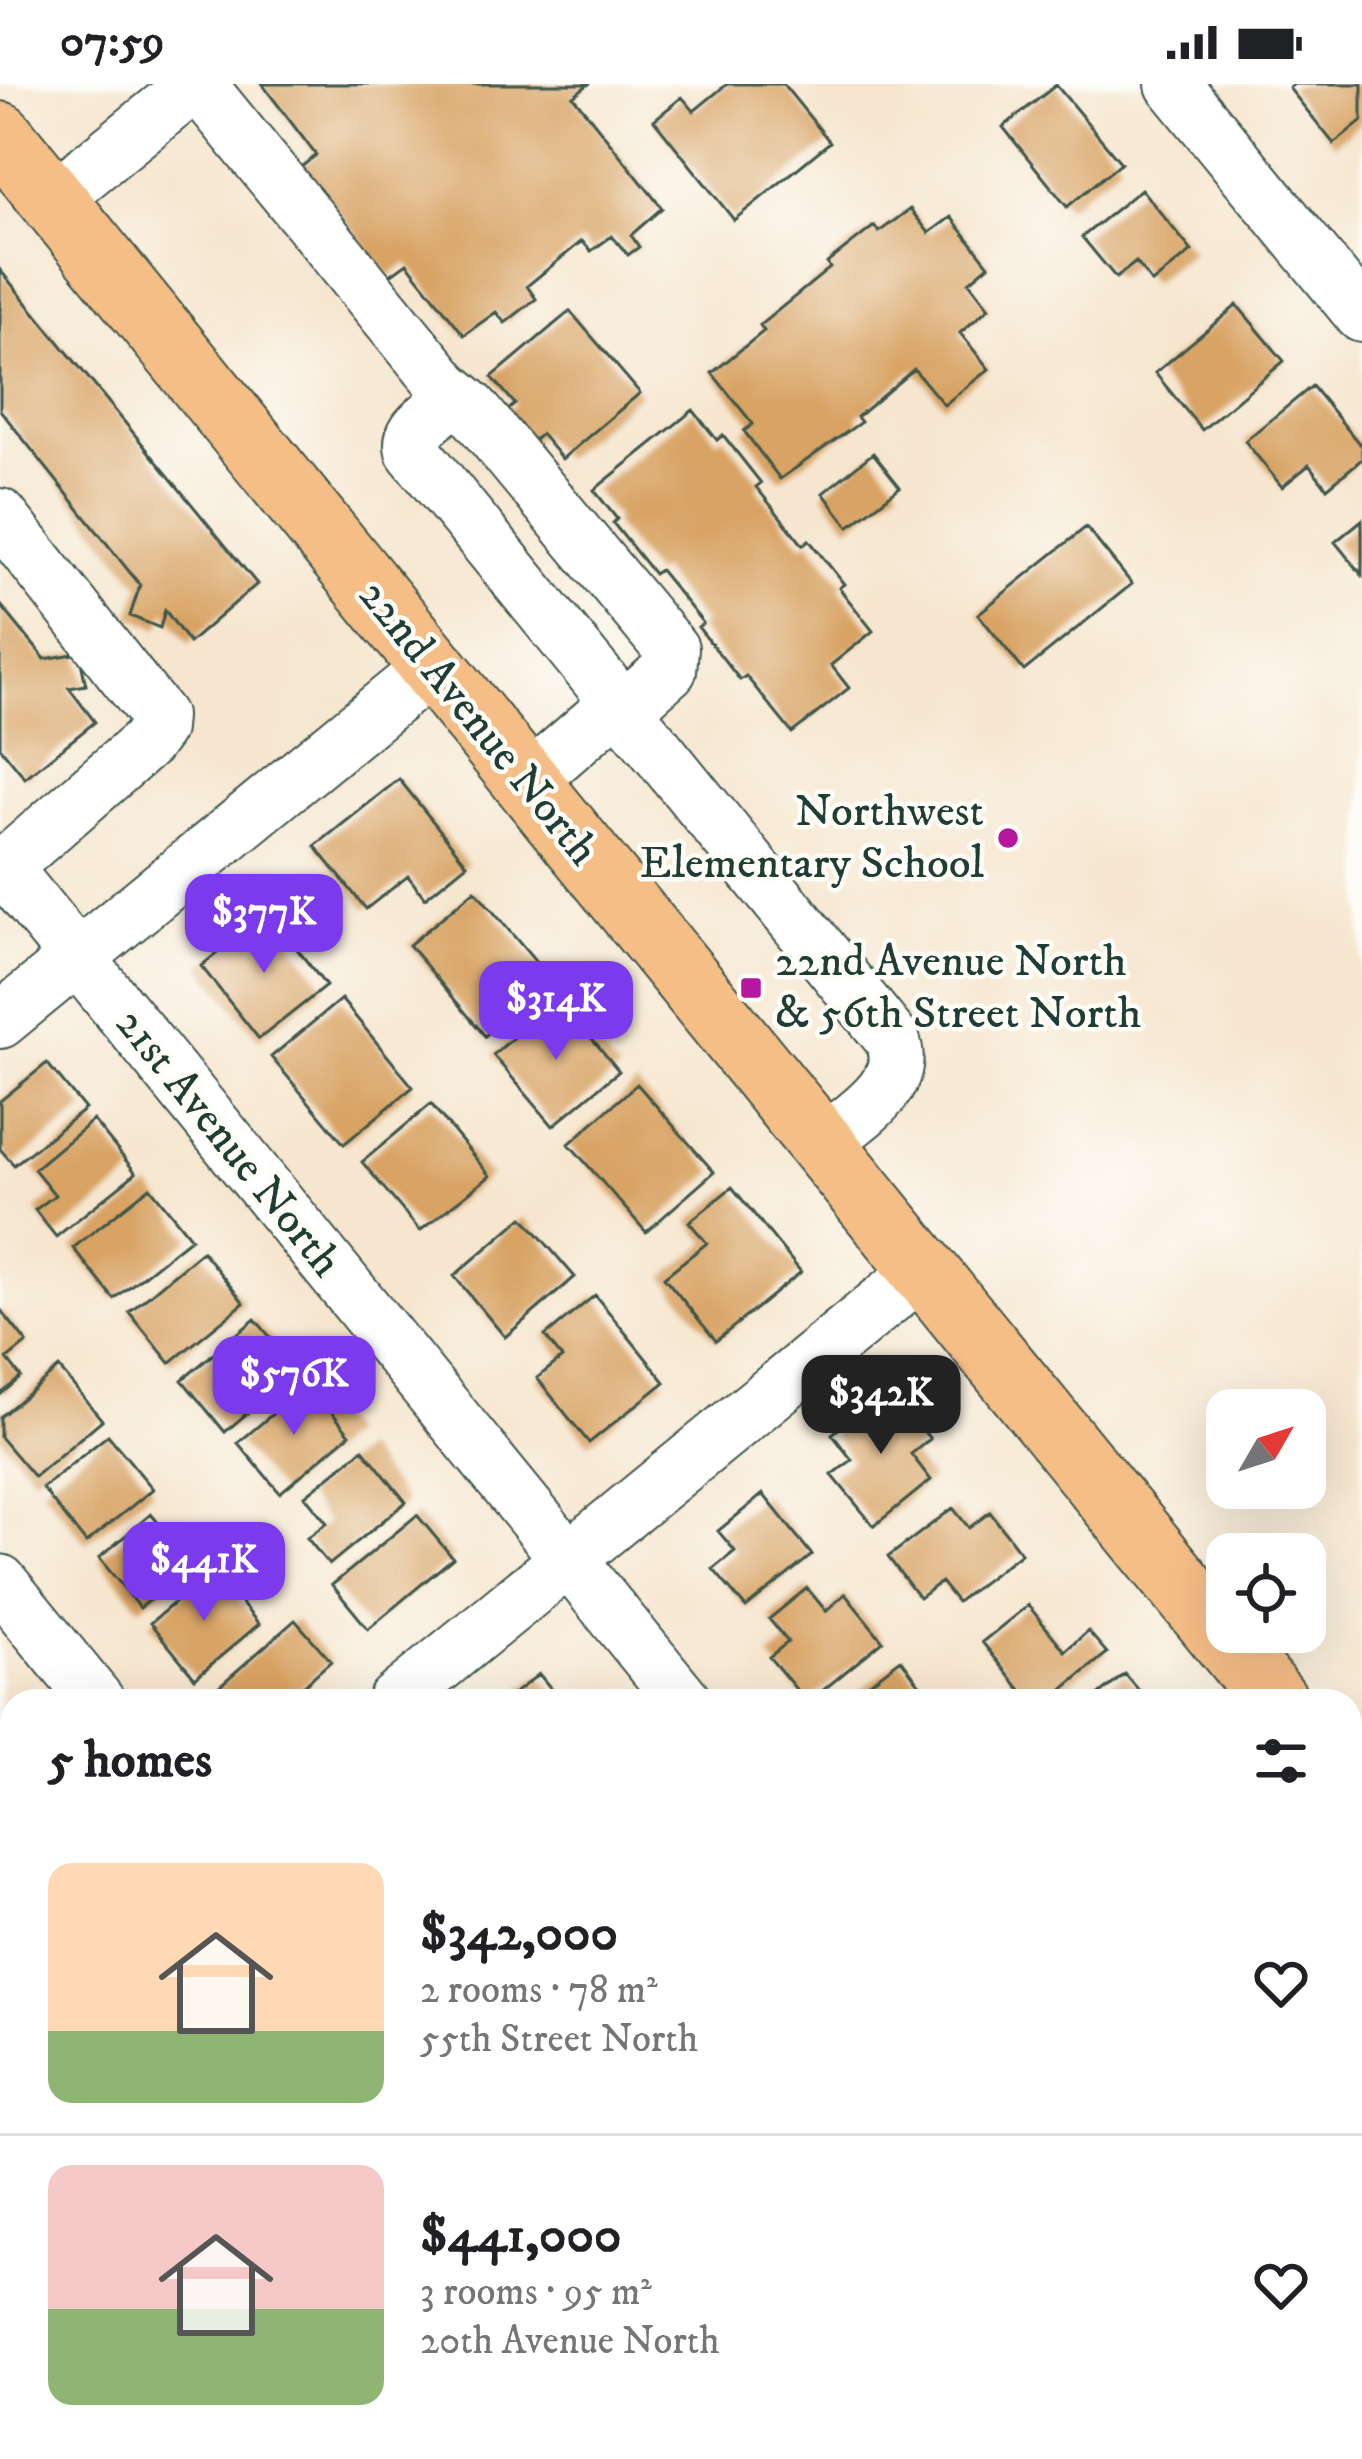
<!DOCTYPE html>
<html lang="en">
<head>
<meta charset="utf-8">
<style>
  body { margin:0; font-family:"IM FELL DW Pica",serif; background:#f6f6f6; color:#202124; height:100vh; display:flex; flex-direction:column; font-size:45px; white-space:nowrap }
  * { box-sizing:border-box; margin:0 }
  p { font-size:39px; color:#757577 }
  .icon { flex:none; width:66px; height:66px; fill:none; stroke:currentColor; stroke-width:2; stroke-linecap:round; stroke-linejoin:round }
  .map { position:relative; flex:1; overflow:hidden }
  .sheet { position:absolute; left:0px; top:1605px; width:1362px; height:771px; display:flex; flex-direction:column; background:#fff; border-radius:36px 36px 0 0; box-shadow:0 12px 48px #0002 }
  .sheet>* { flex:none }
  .needle { width:78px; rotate:51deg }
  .controls { position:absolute; left:1206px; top:1305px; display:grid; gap:24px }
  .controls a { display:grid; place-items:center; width:120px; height:120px; border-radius:24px; background:#fff; box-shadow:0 12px 48px #0002; font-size:60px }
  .price { position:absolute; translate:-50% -102px; padding:0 27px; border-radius:24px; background:#7c3aed; color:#fff; font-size:39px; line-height:78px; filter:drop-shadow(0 3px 6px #0008) }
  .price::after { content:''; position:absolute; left:50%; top:72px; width:36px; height:27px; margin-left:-18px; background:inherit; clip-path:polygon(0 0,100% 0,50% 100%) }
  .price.active { background:#222; color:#fff }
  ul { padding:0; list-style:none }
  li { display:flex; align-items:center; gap:36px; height:300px; padding:0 48px }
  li+li { border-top:3px solid #e0e0e0 }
  li span { display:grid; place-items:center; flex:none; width:336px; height:240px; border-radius:24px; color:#555 }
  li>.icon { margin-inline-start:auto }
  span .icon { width:144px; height:144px; fill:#fffc; stroke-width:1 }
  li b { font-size:51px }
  h2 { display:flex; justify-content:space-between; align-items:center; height:144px; padding:0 48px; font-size:51px }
  .status { display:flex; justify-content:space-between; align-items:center; height:84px; padding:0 60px; background:#fff; direction:ltr }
  .status svg { height:33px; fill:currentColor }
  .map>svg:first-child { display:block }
</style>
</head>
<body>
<div class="status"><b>07:59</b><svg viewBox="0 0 49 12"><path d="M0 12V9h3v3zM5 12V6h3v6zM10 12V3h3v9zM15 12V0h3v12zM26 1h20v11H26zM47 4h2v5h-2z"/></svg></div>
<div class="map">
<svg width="1362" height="2375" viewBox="0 0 1362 2375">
  <rect width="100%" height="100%" fill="#fdfcf7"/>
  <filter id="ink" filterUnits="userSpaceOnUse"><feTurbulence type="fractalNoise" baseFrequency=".00833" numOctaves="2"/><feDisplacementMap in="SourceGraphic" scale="24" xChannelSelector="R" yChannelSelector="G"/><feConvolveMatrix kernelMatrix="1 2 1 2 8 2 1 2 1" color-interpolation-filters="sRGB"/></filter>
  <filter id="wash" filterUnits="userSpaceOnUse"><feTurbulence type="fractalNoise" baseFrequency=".004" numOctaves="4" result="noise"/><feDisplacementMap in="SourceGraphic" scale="48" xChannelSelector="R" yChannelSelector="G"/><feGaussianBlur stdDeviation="2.7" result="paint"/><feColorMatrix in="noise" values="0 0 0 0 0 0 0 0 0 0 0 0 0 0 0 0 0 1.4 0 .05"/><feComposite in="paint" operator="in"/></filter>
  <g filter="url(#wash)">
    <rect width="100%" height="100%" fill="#f6e6cf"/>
    <g id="blocks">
      <path fill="#d8a364" d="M262,0H589L573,12L662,124L631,151L639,163L628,171L612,152L591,167L582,157L527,202L536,215L505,239L496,228L464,251L407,179L389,192L301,83L316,71Z
        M727,0H783L830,58L734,136L654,36L682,13L694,27Z
        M1294,0H1362V37L1334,60L1289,4Z
        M1056,1L1121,79L1067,123L1003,43Z
        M1141,105L1192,167L1152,199L1136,178L1116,194L1082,153Z
        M910,125L929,149L951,133L989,181L969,198L989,224L960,249L989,285L944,321L914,285L857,333L861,338L780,395L744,347L753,340L712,289L764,247L760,241L830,184L827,179L874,142L879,148Z
        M0,186L257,500L189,559L165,526L160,544L130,532L140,501L0,326Z
        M1237,221L1284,277L1202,346L1155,289Z
        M570,227L640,309L562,375L541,350L523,365L498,335L515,320L492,293Z
        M1312,302L1362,363V375L1327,404L1309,381L1282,403L1245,357Z
        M693,326L717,356L723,351L761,399L756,403L803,461L809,456L844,500L839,504L873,547L831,581L849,604L792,649L746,592L740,596L698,543L703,539L660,486L654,490L613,439L617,435L594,406Z
        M873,369L900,403L849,443L823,409Z
        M1362,436V491L1335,458Z
        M1086,443L1132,500L1024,587L978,530Z
        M0,520L45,575L79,569L86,601L69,604L95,638L25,694L0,663Z
        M399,695L467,780L425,814L408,792L366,825L315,762Z
        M475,806L550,895L485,952L409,861Z
        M268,828L326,902L259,955L201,882Z
        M341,915L413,1003L344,1060L271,973Z
        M559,915L619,987L553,1042L493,971Z
        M47,979L85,1025L14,1081L0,1065V1017Z
        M637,1000L714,1088L646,1148L569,1060Z
        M431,1020L490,1092L420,1147L362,1078Z
        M93,1036L136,1089L56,1153L35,1126L55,1111L34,1085Z
        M150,1103L191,1154L114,1215L73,1164Z
        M732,1103L801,1188L716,1257L664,1193L707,1159L689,1138Z
        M523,1133L575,1193L505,1253L454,1192Z
        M202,1167L244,1219L170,1279L129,1228Z
        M595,1211L665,1298L589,1359L537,1294L562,1274L545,1252Z
        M0,1225L27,1259L7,1275L21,1293L0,1311Z
        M255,1235L298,1286L225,1348L182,1296Z
        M59,1284L102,1336L34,1393L0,1353V1333Z
        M308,1300L350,1350L280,1409L238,1359Z
        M890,1304L930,1355L911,1370L931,1396L874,1442L832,1391L852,1376L832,1350Z
        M108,1351L153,1405L86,1459L42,1404Z
        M363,1365L406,1418L329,1481L307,1454L327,1439L305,1412Z
        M763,1410L812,1471L746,1524L713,1485L735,1467L718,1447Z
        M953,1424L969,1444L990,1428L1021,1469L957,1518L941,1498L919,1514L888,1473Z
        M151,1430L193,1481L140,1524L99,1474Z
        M417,1431L453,1474L368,1545L332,1501Z
        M213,1486L259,1540L195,1594L150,1539Z
        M807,1504L826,1527L845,1510L883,1557L810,1617H806L769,1573L788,1558L769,1535Z
        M1028,1521L1065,1567L1088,1547L1107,1569L1049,1617H1030L982,1558Z
        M295,1536L331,1577L286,1617H212L208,1612Z
        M901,1575L932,1617H846Z
        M539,1590L561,1617H504Z
        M1125,1590L1148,1617H1092Z
        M9,1654L12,1736L0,1746V1661Z
        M12,1769V1844L0,1829V1778Z
        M1362,1913V1986L1350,1995V1923Z
        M12,2016V2090L0,2075V2026Z
        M1350,2155L1362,2170V2208L1350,2218Z
        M1362,2225V2307L1350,2292V2234Z
        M248,2364H356L343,2375H245L241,2370Z
        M514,2364H588L595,2372L500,2375Z
        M832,2364H901L888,2375H841Z
        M1009,2364H1042L1029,2375H1018Z
        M1060,2364H1175L1162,2375H1069Z"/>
    </g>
  </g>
  <g filter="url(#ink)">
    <use href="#blocks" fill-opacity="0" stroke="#3f564b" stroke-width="3"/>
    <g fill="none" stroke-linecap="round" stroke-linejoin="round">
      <g stroke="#3f564b" stroke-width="58">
        <path id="minor" d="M198,0L445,302L471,324L671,565L669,586L624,626
          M1173,0L1362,231
          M52,116L195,0
          M445,302L449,314C438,333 406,343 413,367L892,955C910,1003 856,1031 824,1059
          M0,432L158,632L157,644L146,659L3,784
          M526,699L618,619
          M0,779L684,1617
          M0,937L432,583
          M0,1498L97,1617
          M395,1617L925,1184
          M1350,1828L1362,1818
          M0,1940L12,1930
          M0,2226L12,2240
          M113,2364L122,2375
          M1293,2364L1302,2375
          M686,2375L699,2364"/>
      </g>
      <g stroke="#3f564b" stroke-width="70">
        <path id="major" d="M0,51L1275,1617
          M1350,1710L1362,1725"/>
      </g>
      <use href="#minor" stroke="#fff" stroke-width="54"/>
      <use href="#major" stroke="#f6be87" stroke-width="66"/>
    </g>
  </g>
  <g fill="#b5179e" stroke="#fdfcf7" stroke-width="4.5">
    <circle cx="1008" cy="754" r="12"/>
    <rect x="739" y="892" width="24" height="24" rx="6"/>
  </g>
  <g text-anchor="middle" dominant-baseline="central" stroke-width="9" stroke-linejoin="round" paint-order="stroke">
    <g font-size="45" fill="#1f3d34" stroke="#fdfcf7">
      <text transform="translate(478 639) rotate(51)">22nd Avenue North</text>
      <text transform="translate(228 1059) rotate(51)">21st Avenue North</text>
    </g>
    <g font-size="45" fill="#1f3d34" stroke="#fdfcf7" text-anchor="end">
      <text x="984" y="728">Northwest<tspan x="984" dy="52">Elementary School</tspan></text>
      <text x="775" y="878" text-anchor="start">22nd Avenue North<tspan x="775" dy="52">&amp; 56th Street North</tspan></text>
    </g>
  </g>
</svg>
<div class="controls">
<a><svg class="needle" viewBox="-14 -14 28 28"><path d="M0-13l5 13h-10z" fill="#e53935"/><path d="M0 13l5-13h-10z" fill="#757577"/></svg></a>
<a><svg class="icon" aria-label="locate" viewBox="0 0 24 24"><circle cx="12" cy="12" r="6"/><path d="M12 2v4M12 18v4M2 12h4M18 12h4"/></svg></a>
</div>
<b class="price" style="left:264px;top:892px">$377K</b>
<b class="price" style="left:556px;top:979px">$314K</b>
<b class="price" style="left:294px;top:1354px">$576K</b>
<b class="price active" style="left:881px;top:1373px">$342K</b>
<b class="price" style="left:204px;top:1540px">$441K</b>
<section class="sheet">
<h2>5 homes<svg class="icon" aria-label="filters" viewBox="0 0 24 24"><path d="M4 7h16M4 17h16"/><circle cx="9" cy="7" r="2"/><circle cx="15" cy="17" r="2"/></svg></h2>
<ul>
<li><span style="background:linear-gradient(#ffd9b3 70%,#8fb573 0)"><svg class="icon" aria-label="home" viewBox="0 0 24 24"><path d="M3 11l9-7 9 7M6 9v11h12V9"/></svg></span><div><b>$342,000</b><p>2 rooms · 78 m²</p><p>55th Street North</p></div><svg class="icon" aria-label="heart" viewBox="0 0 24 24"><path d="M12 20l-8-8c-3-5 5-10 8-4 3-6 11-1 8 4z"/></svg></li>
<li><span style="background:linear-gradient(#f6c9c9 60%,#8fb573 0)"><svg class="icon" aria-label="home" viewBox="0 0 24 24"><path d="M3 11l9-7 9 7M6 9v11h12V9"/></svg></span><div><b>$441,000</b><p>3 rooms · 95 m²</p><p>20th Avenue North</p></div><svg class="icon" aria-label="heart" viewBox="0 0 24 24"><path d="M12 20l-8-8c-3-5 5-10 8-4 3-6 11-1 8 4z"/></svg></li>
</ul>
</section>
</div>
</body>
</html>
